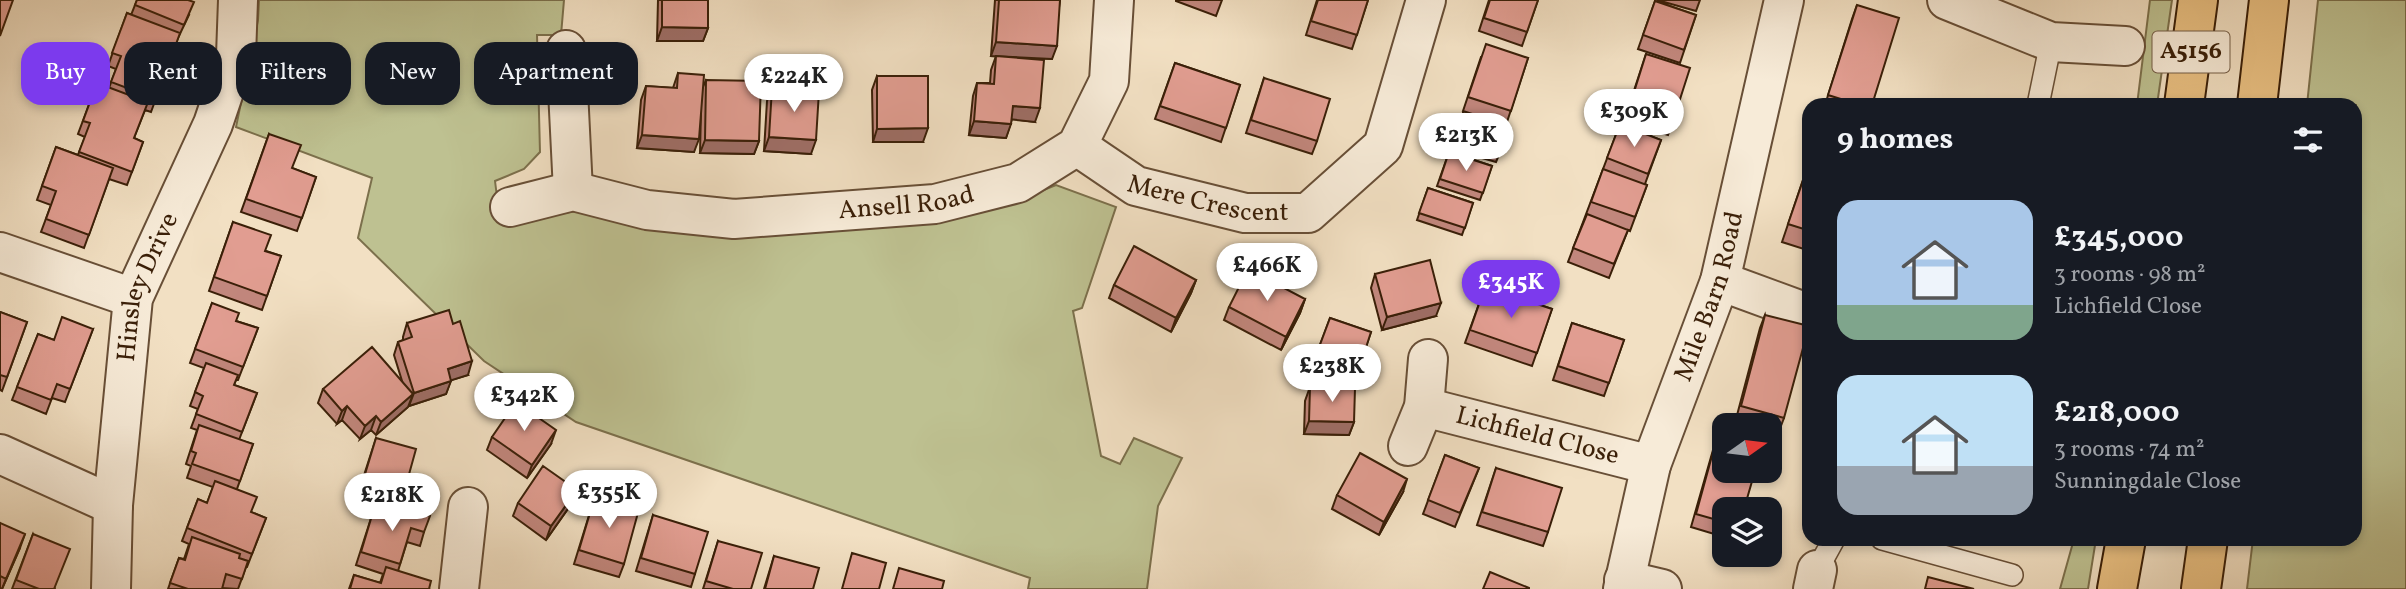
<!DOCTYPE html>
<html lang="en">
<head>
<meta charset="utf-8">
<style>
  body { margin:0; font-family:Vollkorn,serif; background:#20242c; color:#f1f3f6; height:100vh; display:flex; flex-direction:column; font-size:26px; white-space:nowrap }
  * { box-sizing:border-box; margin:0 }
  p { font-size:23px; color:#9ea1a6 }
  .icon { flex:none; width:38px; height:38px; fill:none; stroke:currentColor; stroke-width:2; stroke-linecap:round; stroke-linejoin:round }
  .map { position:relative; flex:1; overflow:hidden }
  .panel { position:absolute; left:1802px; top:98px; width:560px; height:448px; display:flex; flex-direction:column; background:#171b24; border-radius:21px; box-shadow:0 4px 10px #0003 }
  .panel>* { flex:none }
  .banner { position:absolute; left:21px; top:42px; width:665px; height:63px; display:flex; gap:14px }
  .needle { width:46px; rotate:76deg }
  .buttons { position:absolute; left:1712px; top:413px; display:grid; gap:14px }
  .buttons a { display:grid; place-items:center; width:70px; height:70px; border-radius:14px; background:#171b24; box-shadow:0 4px 10px #0003; font-size:35px }
  .price { position:absolute; translate:-50% -60px; padding:0 16px; border-radius:24px; background:#fff; color:#222; font-size:23px; line-height:46px; filter:drop-shadow(0 2px 4px #0008) }
  .price::after { content:''; position:absolute; left:50%; top:42px; width:21px; height:16px; margin-left:-10px; background:inherit; clip-path:polygon(0 0,100% 0,50% 100%) }
  .price.active { background:#7c3aed; color:#fff }
  ul { padding:0; list-style:none }
  li { display:flex; align-items:center; gap:21px; height:175px; padding:0 35px }
  li span { display:grid; place-items:center; flex:none; width:196px; height:140px; border-radius:21px; color:#555 }
  li>.icon { margin-inline-start:auto }
  span .icon { width:84px; height:84px; fill:#fffc; stroke-width:1 }
  li b { font-size:30px }
  h2 { display:flex; justify-content:space-between; align-items:center; height:84px; padding:0 35px; font-size:30px }
  .tag { padding:0 24px; border-radius:21px; background:#171b24; box-shadow:0 4px 10px #0003; font-size:24px; line-height:63px }
  .tag.active { background:#7c3aed; color:#fff }
  .map>svg:first-child { display:block }
</style>
</head>
<body>
<div class="map">
<svg width="2406" height="589" viewBox="0 0 2406 589">
  <rect width="100%" height="100%" fill="#f2e0c3"/>
  <filter id="stains"><feTurbulence type="fractalNoise" baseFrequency=".00286" numOctaves="4"/><feColorMatrix values="0 0 0 0 .2 0 0 0 0 .09 0 0 0 0 .02 0 0 0 .5 -.17"/></filter>
  <radialGradient id="worn" r=".72"><stop offset=".6" stop-color="#630" stop-opacity="0"/><stop offset="1" stop-color="#630" stop-opacity=".3"/></radialGradient>
  <path fill="#bec191" stroke="#7c704c" stroke-width="2" d="M259,0H564L561,35H537L540,152L524,169L495,181L500,221L578,211L779,230L999,208L1056,185L1116,207L1082,308L1073,311L1101,456L1120,464L1134,438L1182,458L1158,506L1147,589H1028L1030,578L576,422L484,361L358,238L372,178L236,127L258,20Z
    M2150,0H2172L2157,105H2137Z
    M2318,0H2406V589H2247L2253,539H2356V105H2307Z
    M2074,539H2096L2088,589H2060Z"/>
  <g fill="none" stroke-linecap="round" stroke-linejoin="round">
    <g stroke="#684f37" stroke-width="24">
      <path id="lane" d="M2038,105L2051,42
        M1882,539L2012,575
        M1817,570L1834,539"/>
    </g>
    <g stroke="#684f37" stroke-width="42">
      <g id="street">
        <path d="M1947,0L2051,42L2125,46"/>
        <path d="M566,50L573,191"/>
        <path id="s1" d="M1077,146L1136,186L1245,213H1308L1383,146L1426,0"/>
        <path id="s2" d="M510,207L573,191L647,210L734,219L935,204L1018,183L1077,146L1109,81L1114,0"/>
        <path d="M0,252L133,298"/>
        <path d="M1720,281L1810,314"/>
        <path id="s3" d="M1424,407L1651,465"/>
        <path d="M1408,446L1424,407L1428,359"/>
        <path d="M0,454L113,505"/>
        <path d="M1624,580L1662,589"/>
        <path id="s4" d="M111,589L113,505L133,298L213,124L236,56L238,0"/>
        <path d="M459,589L468,507"/>
        <path id="s5" d="M1623,589L1651,465L1720,281L1784,0"/>
        <path d="M1813,589L1817,570"/>
      </g>
    </g>
    <g stroke="#3a1f08" stroke-width="42">
      <path id="highway" d="M2184,105L2198,0
        M2257,105L2269,0
        M2117,589L2126,539
        M2201,589L2208,539"/>
    </g>
    <use href="#lane" stroke="#f7ebd8" stroke-width="21"/>
    <use href="#street" stroke="#f7ebd8" stroke-width="38"/>
    <use href="#highway" stroke="#e9c082" stroke-width="38"/>
  </g>
  <path fill="#c2877d" stroke="#3a1f08" stroke-width="2" d="M137,0L189,15L178,38L151,112L145,110L134,138L143,142L127,185L109,179L84,248L41,232L51,205L37,200L56,147L78,155L85,137L78,134L97,83L109,88L116,69L108,66L127,13L131,15Z
    M658,0H708V28L703,41H657Z
    M995,0H1060L1052,59L991,56Z
    M1176,0H1222L1216,16L1176,1Z
    M1317,0H1368L1352,49L1306,35Z
    M1489,0H1538L1522,46L1479,31Z
    M1657,0H1700L1696,11Z
    M1655,1L1696,15L1680,63L1638,49Z
    M1857,5L1872,105H1825L1852,19Z
    M1646,54L1673,121L1668,135L1624,121Z
    M996,56L1035,122L1012,119L1006,138L969,135L973,96L977,83H990L991,70Z
    M1481,57L1528,58L1506,125L1463,111Z
    M1175,63L1240,85L1221,142L1155,119Z
    M678,73L702,89L706,80L759,141L754,154L700,153L701,111L694,152L637,148L641,100L646,86L673,88Z
    M877,76L923,142H873L872,90Z
    M1264,78L1317,141L1312,154L1246,133Z
    M772,88L811,154L764,151L767,101Z
    M1463,113L1499,155L1496,162L1451,149Z
    M1620,124L1661,140L1645,184L1647,185L1630,231L1628,230L1609,278L1568,262Z
    M269,134L292,168L316,177L297,231L241,212Z
    M1449,152L1492,166L1480,200L1437,186Z
    M1810,159V251L1782,242Z
    M1428,188L1473,203L1462,235L1417,220Z
    M233,222L266,251L281,256L262,310L209,291Z
    M1375,274L1436,316L1382,330L1371,288Z
    M1196,280L1191,293L1171,332L1109,298L1114,285Z
    M1485,287L1552,309L1532,366L1465,343Z
    M1305,299L1300,313L1281,350L1224,320L1229,307Z
    M212,303L236,321L258,328L238,380H236L234,385L257,393L239,440L253,444L237,489L251,512L266,518L247,567H246L238,589L222,588V589H168L179,558L184,559L189,544L182,541L198,499L207,503L213,487L187,478L191,466L186,464L197,430L191,428L198,409L190,406L204,368L190,363Z
    M0,312L27,322L2,391L0,390Z
    M1765,315L1784,418L1779,431L1769,428V425H1758L1736,419L1760,328Z
    M1330,318L1371,332L1355,379L1313,364Z
    M407,323L468,375L451,380L446,394L409,406V404L408,407L376,435L371,430L360,439L342,420L337,424L318,403L323,389L402,381L394,355L398,342L403,340V337Z
    M1572,323L1624,340L1604,396L1553,380Z
    M93,329L65,402L52,398L46,414L12,400L38,334L54,340Z
    M1310,387L1354,422L1349,435L1304,434L1305,401Z
    M1721,423L1724,509V537L1691,527L1717,436Z
    M492,437L551,444L527,478L487,450Z
    M376,438L403,496L399,507L424,532L420,546L407,542L398,571L429,589H349L354,575L380,583L383,574L356,565L373,512L390,518L393,508L357,497Z
    M1445,455L1479,468L1455,527L1423,514Z
    M1496,468L1548,532L1543,546L1477,525Z
    M1403,492L1379,535L1332,509L1337,495Z
    M595,496L624,564L619,577L574,564Z
    M518,503H572L546,540L513,516Z
    M653,515L695,574L691,587L636,571Z
    M0,523L20,548L2,589H0Z
    M33,534L55,589H12Z
    M718,541L751,589H703Z
    M774,556L813,589H764Z"/>
  <path fill="#9e6e66" stroke="#3a1f08" stroke-width="2" d="M662,27L708,28L703,41H657Z
    M996,42L1057,46L1052,59L991,56Z
    M1013,106L1040,108L1035,122L1008,119Z
    M974,121L1011,124L1006,138L969,135Z
    M928,128L923,142H873L877,129Z
    M642,135L699,139L694,152L637,148Z
    M769,137L816,140L811,154L764,151Z
    M705,140L759,141L754,154L700,153Z
    M1196,280L1191,293L1171,332L1176,318Z
    M1305,299L1300,313L1281,350L1286,337Z
    M1441,303L1436,316L1382,330L1387,317Z
    M472,361L468,375L443,383L448,369Z
    M451,381L446,394L409,406L414,393Z
    M413,394L408,407L376,435L381,422Z
    M347,406L342,420L337,424L342,411Z
    M376,416L371,430L360,439L365,426Z
    M1309,421L1354,422L1349,435L1304,434Z
    M556,430L551,444L527,478L532,465Z
    M1407,479L1403,492L1379,535L1384,522Z
    M577,490L572,503L546,540L551,526Z
    M25,534L20,548L2,589L6,579Z"/>
  <path fill="#e19d91" stroke="#3a1f08" stroke-width="2" d="M0,0H13L0,36Z
    M137,0H188L194,2L184,25L135,5Z
    M662,0H708V28L662,27Z
    M999,0H1060L1057,46L996,42Z
    M1318,0H1368L1357,35L1311,21Z
    M1490,0H1538L1527,32L1484,18Z
    M1655,1L1696,15L1684,50L1643,35Z
    M1857,5L1899,18L1872,105H1860L1828,95Z
    M127,13L180,33L156,99L111,82L121,56L112,53Z
    M1486,44L1528,58L1511,111L1468,97Z
    M1646,54L1690,68L1673,121L1629,108Z
    M996,56L1044,60L1040,108L1013,106L1011,124L974,121L977,83L994,84Z
    M1175,63L1240,85L1226,128L1160,106Z
    M678,73L704,75L699,139L642,135L646,86L677,88Z
    M877,76H928V128L877,129Z
    M1264,78L1330,99L1317,141L1251,120Z
    M706,80L761,81L759,141L705,140Z
    M97,83L148,102L134,138L143,142L132,172L79,152L90,123L83,121Z
    M772,88L819,91L816,140L769,137Z
    M1463,113L1507,127L1499,155L1454,141Z
    M1620,124L1661,140L1648,174L1607,158Z
    M269,134L301,145L292,168L316,177L302,218L246,199Z
    M56,147L113,168L89,235L46,219L56,191L42,186Z
    M1449,152L1492,166L1483,193L1440,179Z
    M1810,160V231L1788,224Z
    M1603,169L1647,185L1635,217L1591,202Z
    M1428,188L1473,203L1465,228L1419,213Z
    M1587,214L1628,230L1614,264L1573,248Z
    M233,222L271,235L265,251L281,256L267,296L214,277Z
    M1134,246L1196,280L1176,318L1114,285Z
    M1430,260L1441,303L1387,317L1375,274Z
    M1248,269L1305,299L1286,337L1229,307Z
    M1485,287L1552,309L1537,353L1470,330Z
    M212,303L239,313L236,321L258,328L243,367L195,349Z
    M449,310L453,324L460,321L472,361L448,369L451,381L414,393L398,342L412,337L407,323Z
    M0,312L27,322L7,377L0,375Z
    M1765,315L1809,326L1784,418L1741,406Z
    M62,317L93,329L70,389L57,384L51,400L17,387L38,334L54,340Z
    M1330,318L1371,332L1360,366L1318,350Z
    M1572,323L1624,340L1609,383L1558,366Z
    M372,347L413,394L381,422L376,416L365,426L347,406L342,411L323,389Z
    M206,363L238,375L234,385L257,393L242,432L196,414L203,396L195,392Z
    M1310,387L1355,388L1354,422L1309,421Z
    M516,402L556,430L532,465L492,437Z
    M1721,423L1729,425H1724V471H1755L1744,509H1724V522L1696,514Z
    M199,425L253,444L240,481L192,464L196,453L191,451Z
    M376,438L416,449L403,496L362,484Z
    M1360,453L1407,479L1384,522L1337,495Z
    M1445,455L1479,468L1460,513L1428,500Z
    M543,466L577,490L551,526L518,503Z
    M1496,468L1562,488L1548,532L1482,512Z
    M215,481L257,497L251,512L266,518L252,554L187,528L198,499L207,503Z
    M595,496L639,509L624,564L579,550Z
    M394,505L430,516L424,532L411,528L400,564L361,552L373,512L390,518Z
    M653,515L708,532L695,574L641,558Z
    M0,523L25,534L6,579L0,576Z
    M33,534L70,549L54,589H39L16,580Z
    M192,537L240,554L239,558L248,561L242,579L226,574L222,589H188L170,583L179,558L185,560Z
    M718,541L762,553L751,589H733L706,581Z
    M852,553L886,563L879,589H842Z
    M774,556L819,568L813,589H765Z
    M386,567L431,581L429,589H350L354,575L381,583Z
    M899,568L944,581L942,589H893Z
    M1490,572L1529,588V589H1483Z
    M1928,577L1974,589H1925Z"/>
  <g text-anchor="middle" dominant-baseline="central" stroke-width="5" stroke-linejoin="round" paint-order="stroke">
    <rect fill="#f7ebd8" stroke="#735c46" stroke-width="2" x="2152.5" y="31.5" width="77" height="41" rx="5"/>
    <g font-size="24" font-weight="bold" fill="#3a1f08">
      <text x="2191" y="52">A5156</text>
    </g>
    <g font-size="26" fill="#3a1f08" stroke="#f7ebd8">
      <text stroke="none"><textPath href="#s1" startOffset="145">Mere Crescent</textPath></text>
      <text stroke="none"><textPath href="#s2" startOffset="402">Ansell Road</textPath></text>
      <text stroke="none"><textPath href="#s4" startOffset="306">Hinsley Drive</textPath></text>
      <text stroke="none"><textPath href="#s5" startOffset="306">Mile Barn Road</textPath></text>
      <text stroke="none"><textPath href="#s3" startOffset="117">Lichfield Close</textPath></text>
    </g>
  </g>
  <rect width="100%" height="100%" filter="url(#stains)"/>
  <rect width="100%" height="100%" fill="url(#worn)"/>
</svg>
<div class="buttons">
<a><svg class="needle" viewBox="-14 -14 28 28"><path d="M0-13l5 13h-10z" fill="#e53935"/><path d="M0 13l5-13h-10z" fill="#9ea1a6"/></svg></a>
<a><svg class="icon" aria-label="layers" viewBox="0 0 24 24"><path d="M12 4l9 5-9 5-9-5zM3 14l9 5 9-5"/></svg></a>
</div>
<b class="price" style="left:794px;top:114px">£224K</b>
<b class="price" style="left:1634px;top:149px">£309K</b>
<b class="price" style="left:1466px;top:173px">£213K</b>
<b class="price" style="left:1267px;top:303px">£466K</b>
<b class="price active" style="left:1511px;top:320px">£345K</b>
<b class="price" style="left:1332px;top:404px">£238K</b>
<b class="price" style="left:524px;top:433px">£342K</b>
<b class="price" style="left:609px;top:530px">£355K</b>
<b class="price" style="left:392px;top:533px">£218K</b>
<div class="banner">
<a class="tag active">Buy</a>
<a class="tag">Rent</a>
<a class="tag">Filters</a>
<a class="tag">New</a>
<a class="tag">Apartment</a>
</div>
<section class="panel">
<h2>9 homes<svg class="icon" aria-label="filters" viewBox="0 0 24 24"><path d="M4 7h16M4 17h16"/><circle cx="9" cy="7" r="2"/><circle cx="15" cy="17" r="2"/></svg></h2>
<ul>
<li><span style="background:linear-gradient(#a9c7e8 75%,#7fa58c 0)"><svg class="icon" aria-label="home" viewBox="0 0 24 24"><path d="M3 11l9-7 9 7M6 9v11h12V9"/></svg></span><div><b>£345,000</b><p>3 rooms · 98 m²</p><p>Lichfield Close</p></div></li>
<li><span style="background:linear-gradient(#bfe0f5 65%,#9aa5b1 0)"><svg class="icon" aria-label="home" viewBox="0 0 24 24"><path d="M3 11l9-7 9 7M6 9v11h12V9"/></svg></span><div><b>£218,000</b><p>3 rooms · 74 m²</p><p>Sunningdale Close</p></div></li>
</ul>
</section>
</div>
</body>
</html>
